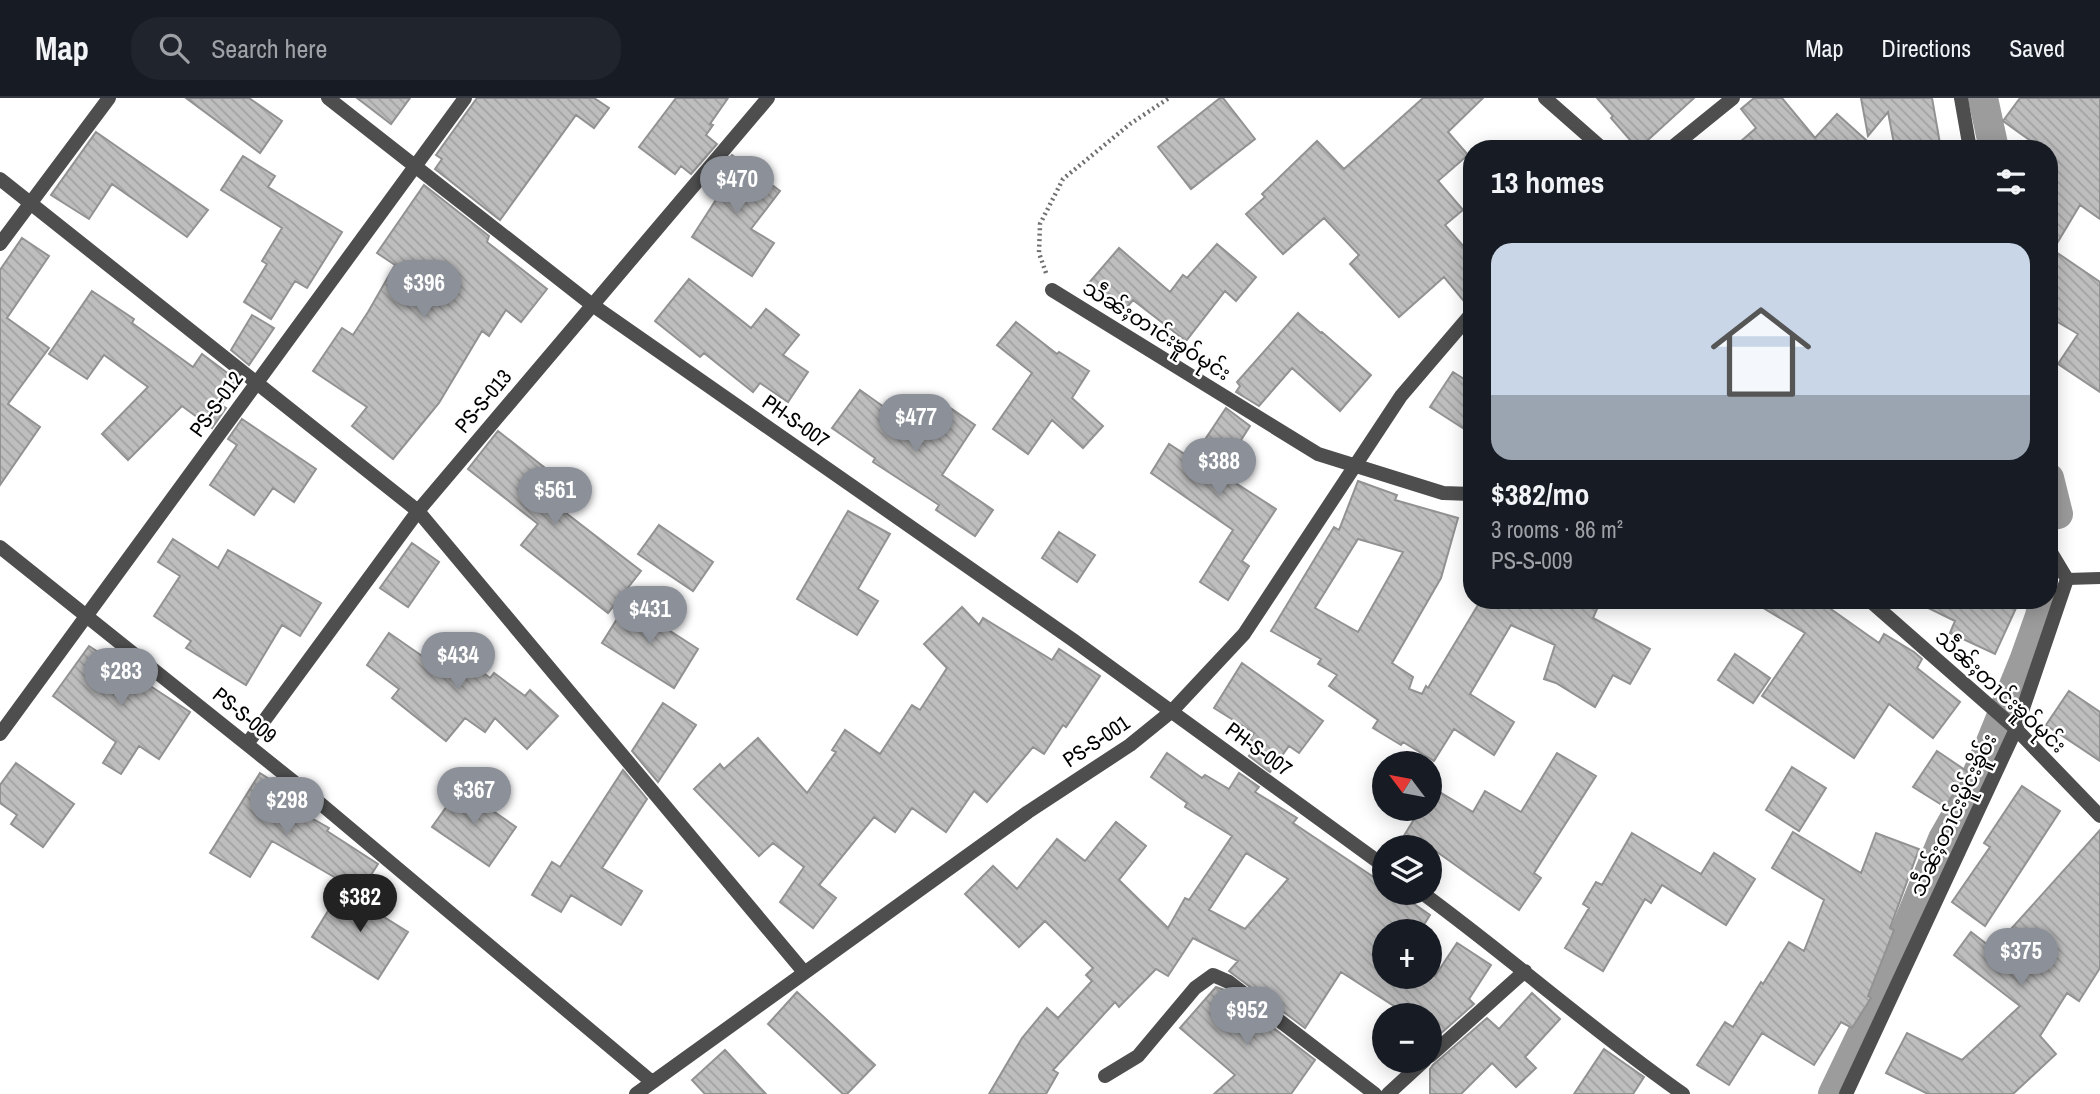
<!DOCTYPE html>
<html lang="en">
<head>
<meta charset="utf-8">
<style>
  body { margin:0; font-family:"Archivo Narrow","Noto Sans Myanmar",sans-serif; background:#20242c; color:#f1f3f6; height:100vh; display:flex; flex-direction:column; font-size:26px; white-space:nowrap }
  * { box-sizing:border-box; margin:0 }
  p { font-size:23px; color:#9ea1a6 }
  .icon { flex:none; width:38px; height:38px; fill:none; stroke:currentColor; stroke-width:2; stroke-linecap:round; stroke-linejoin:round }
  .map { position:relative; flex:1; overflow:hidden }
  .side { position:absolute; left:1463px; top:42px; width:595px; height:469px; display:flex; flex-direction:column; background:#171b24; border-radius:28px; box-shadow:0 4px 18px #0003 }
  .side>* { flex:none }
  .needle { width:46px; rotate:302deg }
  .buttons { position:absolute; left:1372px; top:653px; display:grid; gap:14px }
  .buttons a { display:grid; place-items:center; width:70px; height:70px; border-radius:50%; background:#171b24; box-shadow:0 4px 18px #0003; font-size:35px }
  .price { position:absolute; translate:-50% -60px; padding:0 16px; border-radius:24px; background:#8c9099; color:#fff; font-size:23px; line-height:46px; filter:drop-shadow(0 2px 4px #0008) }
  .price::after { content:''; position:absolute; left:50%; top:42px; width:21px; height:16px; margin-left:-10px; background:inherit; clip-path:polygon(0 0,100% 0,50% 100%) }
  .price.current { background:#222; color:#fff }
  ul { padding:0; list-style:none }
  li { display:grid; align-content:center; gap:14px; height:371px; padding:0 28px }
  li+li { border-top:2px solid #363941 }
  li span { display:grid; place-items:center; height:217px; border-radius:21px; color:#555 }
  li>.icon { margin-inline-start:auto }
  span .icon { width:126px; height:126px; fill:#fffc; stroke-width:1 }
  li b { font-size:30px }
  h2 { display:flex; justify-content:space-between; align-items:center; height:84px; padding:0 28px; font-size:30px }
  header { display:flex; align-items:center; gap:42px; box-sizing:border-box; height:98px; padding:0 35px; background:#171b24; border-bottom:2px solid #363941 }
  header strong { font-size:33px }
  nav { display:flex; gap:38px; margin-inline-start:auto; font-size:24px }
  .search { width:490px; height:63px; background:#20242c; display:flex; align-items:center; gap:18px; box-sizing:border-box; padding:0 24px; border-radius:28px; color:#9ea1a6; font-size:26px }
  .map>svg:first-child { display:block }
</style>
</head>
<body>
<header>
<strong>Map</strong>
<div class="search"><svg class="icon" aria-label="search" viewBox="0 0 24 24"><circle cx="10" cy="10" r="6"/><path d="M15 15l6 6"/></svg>Search here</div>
<nav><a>Map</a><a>Directions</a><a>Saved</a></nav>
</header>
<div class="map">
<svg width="2100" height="996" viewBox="0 0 2100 996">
  <defs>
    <pattern id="building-back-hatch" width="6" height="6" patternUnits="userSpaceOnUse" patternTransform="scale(1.75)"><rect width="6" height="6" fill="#bebebe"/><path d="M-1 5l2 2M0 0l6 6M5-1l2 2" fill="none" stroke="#a2a2a2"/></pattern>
  </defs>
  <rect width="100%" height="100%" fill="#fff"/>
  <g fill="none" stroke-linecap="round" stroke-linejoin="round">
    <path stroke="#9c9c9c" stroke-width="30" d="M1983,0L1994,51
      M2049,380L2058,416L2049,417
      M1833,996L1872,915L1943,741L1967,699L1987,654L2024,563L2040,518L2043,502"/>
  </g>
  <path fill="url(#building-back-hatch)" stroke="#929292" stroke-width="2" fill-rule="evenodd" d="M186,0H249L282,23L260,55Z
    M357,0H410L391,26Z
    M477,0H594L609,10L594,30L576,17L500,122L435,71L442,61L436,57Z
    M676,0H728L710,26L713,27L706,37L717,46L691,76L681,68L675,76L639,49Z
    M1220,0H1223L1255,41L1191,91L1158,49Z
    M1423,0H1483L1448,34L1468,57L1438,83L1463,112L1445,127L1472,158V206L1467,207L1444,179L1399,219L1350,166L1359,157L1324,120L1283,156L1246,116L1265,99L1262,96L1317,43L1344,71Z
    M1597,0H1694L1638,51L1611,20L1613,18Z
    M1754,0H1782L1815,40L1837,16L1876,51H1732L1756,30L1741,11Z
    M1861,0H1932L1941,51H1895L1888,14L1868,38Z
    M2020,0H2100V121L2080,107L2053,152L2100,184V294L2058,266L2078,236L2049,219V51H2042L2003,23Z
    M96,34L208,112L187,139L112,86L89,121L51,97Z
    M732,57L780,93L751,131L774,145L752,178L692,139L719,97L706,88Z
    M243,58L275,78L268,89L342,134L307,190L295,183L271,221L244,204L267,166L262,163L282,130L221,92Z
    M424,87L489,138L487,144L547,191L521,224L506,212L489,238L482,233L439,305L393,361L352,328L367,309L313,273L342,230L353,237L368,214L395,167L377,155Z
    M22,140L49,158L7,220L49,250L8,306L40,329L0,387V172Z
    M1217,146L1256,179L1236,203L1225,193L1186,243L1133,202L1122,215L1088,186L1119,150L1170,194L1183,177L1187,180Z
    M689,181L751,230L766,211L799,237L783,257L808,274L788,304L760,285L753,294L704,255L700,259L655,223Z
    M92,193L134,221L132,225L193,269L202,256L238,283L221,307L226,310L212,330L182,308L128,362L102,336L148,289L104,257L87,281L49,256Z
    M1298,215L1321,235L1322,234L1371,277L1340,313L1292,270L1259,308L1236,294L1240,288L1237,284Z
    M252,217L274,230L249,267L231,252Z
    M1016,224L1057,256L1059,254L1089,273L1072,300L1103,328L1083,350L1052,322L1028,356L993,331L1032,275L997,247Z
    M1453,274L1472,286V336L1430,309Z
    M860,292L922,336L943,305L975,327L942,377L993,412L975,438L936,412L939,407L873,364L875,360L832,330Z
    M1226,310L1250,328L1220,375L1276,411L1242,463L1249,468L1228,502L1200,484L1233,432L1151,375L1169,346L1192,361Z
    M242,321L316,371L294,404L273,390L254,417L210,387L237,347L228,341Z
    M498,333L545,370L531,388L641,473L608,515L521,447L538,426L468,371Z
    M1358,383L1397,397L1395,402L1458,420L1441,480L1392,565L1413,579L1409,591L1422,596L1426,588L1428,590L1481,502H1601L1593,520L1650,551L1630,586L1613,577L1595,609L1556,585L1544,581L1555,547L1511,527L1470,596L1514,624L1494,657L1454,631L1434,663L1403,644L1401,647L1373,630L1378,622L1329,588L1337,577L1318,566L1321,561L1271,533L1334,429L1339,432ZM1358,441L1403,454L1358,534L1315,510Z
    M848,413L890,436L858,491L878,503L857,537L797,501Z
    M659,427L713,464L693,493L638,456Z
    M1059,434L1095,457L1077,484L1042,460Z
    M173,441L218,470L228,452L321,505L300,538L282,527L246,587L186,550L191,543L154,518L180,478L158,464Z
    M412,445L439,464L408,509L380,490Z
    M1750,502H1818L1879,545L1884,536L1914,554L1922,561L1917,570L1960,604L1933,640L1889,606L1854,660L1762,598L1805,535Z
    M1912,502H2005L2017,508L1995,556L1950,535L1955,523Z
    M627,505L698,551L674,590L602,545Z
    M962,509L979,527L983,520L1052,562L1059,551L1100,578L1066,629L1063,627L1044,656L1033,649L987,704L974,693L946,734L912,710L895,734L874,719L819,787L836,800L813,830L780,804L804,769L773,745L759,758L694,691L720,666L724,671L758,640L807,695L836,654L832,652L845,632L880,656L912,607L920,612L947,570L924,546Z
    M389,535L425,560L440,540L490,580L494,575L525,598L530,592L558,618L527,651L495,620L485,634L465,620L446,643L392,600L399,591L367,567Z
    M89,548L190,614L159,661L139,648L121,676L103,665L116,644L53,598Z
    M1735,556L1770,580L1753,605L1718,582Z
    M1242,565L1323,623L1299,655L1289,648L1270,674L1249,658L1256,645L1250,641L1254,635L1214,610Z
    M2069,593L2100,614V663L2046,627Z
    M663,605L696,627L658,684L632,653Z
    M1937,653L1968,674L1945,709L1913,689Z
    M1167,655L1202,680L1205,677L1229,691L1239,675L1259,689L1255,694L1297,720L1293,725L1381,784L1384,787V794H1397L1430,817L1420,833H1384V878H1435L1457,845L1491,867L1469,901L1474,906L1430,945V917H1408L1341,874L1305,930L1229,873L1238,863L1193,840L1168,878L1156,871L1119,909L1115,904L1053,972L1058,975L1046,996H989L1022,940L1047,910L1058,920L1092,883L1086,877L1093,870L1045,823L1019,849L965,796L993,768L1017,791L1057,741L1085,763L1116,724L1146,748L1119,782L1168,830L1185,800L1189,802L1232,738L1185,709L1187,705L1151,679ZM1246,755L1288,781L1245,831L1209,812Z
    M1557,655L1596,678L1534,775L1541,780L1519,812L1430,749H1397L1421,710H1430V695L1433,690L1473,714L1485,693L1521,714Z
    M16,665L74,706L43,749L11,726L17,717L0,705V687Z
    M1792,669L1826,690L1799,733L1766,712Z
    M623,672L647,701L602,770L642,793L621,827L571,797L561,814L532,797L552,764L560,769Z
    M260,675L300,701L294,710L329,730L327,733L378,766L360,794L272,743L250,779L210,755Z
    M2022,688L2060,713L1985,828L1952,804L1990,749L1984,745Z
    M460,690L516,729L489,768L432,729Z
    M2100,732V870L2079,903L2067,895L2040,938L2056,956L2013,996H1928L1886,975L1907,935L1962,962L2020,908L1954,857L1971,834L1993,851Z
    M1793,734L1861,775L1876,735L1919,751L1890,830L1894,832L1868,898L1871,900L1852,930L1841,924L1814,967L1762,935L1729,987L1697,967L1725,924L1733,929L1761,884L1763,886L1789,844L1804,853L1824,802L1772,770Z
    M1632,735L1701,776L1714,755L1755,781L1726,827L1662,787L1651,805L1645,801L1603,873L1565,850L1589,810L1583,806L1596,784L1602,787Z
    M341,792L408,834L378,881L312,839Z
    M1216,889L1224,892L1315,962L1291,996H1214L1235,977L1180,930Z
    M797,894L875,967L847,996H843L768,926Z
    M1532,895L1560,921L1525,959L1536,970L1516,989L1492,965L1461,996H1430V971L1433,967L1487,920L1499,931Z
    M1604,951L1644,979L1633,996H1574Z
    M725,952L766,996H705L692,982Z"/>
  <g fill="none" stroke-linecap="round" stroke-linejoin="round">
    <path stroke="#707070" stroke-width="4.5" stroke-dasharray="2 3.5" stroke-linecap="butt" d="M1046,175L1039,155L1040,126L1063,81L1130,26L1169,0"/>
    <path stroke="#4e4e4e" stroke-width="12" d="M2067,481L2100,480"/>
    <path stroke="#4e4e4e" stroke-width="14" d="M328,0L591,206L1073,542L1384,768
      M1545,0L1603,51
      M1961,0L1970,51
      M1670,51L1733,0
      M0,81L418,413L804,874
      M0,146L109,0
      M1052,192L1318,356L1443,395L1472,396
      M0,449L309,696L652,984
      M1869,502L2016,631L2100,718
      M0,636L465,0
      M247,646L418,413L768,0
      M1421,794C1510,859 1593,933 1683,996
      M1430,958L1525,873
      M1105,978L1138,958L1195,890L1213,877L1229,884L1375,996
      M636,996L1028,714L1130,647L1172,613L1244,536L1401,298L1472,215
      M1388,996L1425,962
      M1846,996L2016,631L2067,481L2049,451"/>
  </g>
  <g text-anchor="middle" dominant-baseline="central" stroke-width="5" stroke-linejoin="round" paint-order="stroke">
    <g font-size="21" fill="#000" stroke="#fff">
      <text transform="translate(1157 232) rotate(32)">သဵၼ်ႈတၢင်းၶူဝ်မုင်း</text>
      <text transform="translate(483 303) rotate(-50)">PS-S-013</text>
      <text transform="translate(216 306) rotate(-54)">PS-S-012</text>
      <text transform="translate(796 323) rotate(35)">PH-S-007</text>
      <text transform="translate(2001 593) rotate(43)">သဵၼ်ႈတၢင်းၶူဝ်မုင်း</text>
      <text transform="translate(245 617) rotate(39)">PS-S-009</text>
      <text transform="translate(1096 643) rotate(-34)">PS-S-001</text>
      <text transform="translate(1259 651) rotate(36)">PH-S-007</text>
      <text transform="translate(1953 717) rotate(-65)">သဵၼ်ႈတၢင်းမိူင်းၶိူဝ်း</text>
    </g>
  </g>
</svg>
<div class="buttons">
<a><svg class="needle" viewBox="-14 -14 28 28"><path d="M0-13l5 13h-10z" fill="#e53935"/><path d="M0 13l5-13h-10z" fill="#9ea1a6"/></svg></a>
<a><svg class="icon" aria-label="layers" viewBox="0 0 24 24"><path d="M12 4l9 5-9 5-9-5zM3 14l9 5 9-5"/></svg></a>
<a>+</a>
<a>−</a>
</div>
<b class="price" style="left:737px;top:118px">$470</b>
<b class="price" style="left:424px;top:222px">$396</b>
<b class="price" style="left:916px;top:356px">$477</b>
<b class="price" style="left:1219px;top:400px">$388</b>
<b class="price" style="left:555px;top:429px">$561</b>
<b class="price" style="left:650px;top:548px">$431</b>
<b class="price" style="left:458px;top:594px">$434</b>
<b class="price" style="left:121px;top:610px">$283</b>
<b class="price" style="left:474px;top:729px">$367</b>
<b class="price" style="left:287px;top:739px">$298</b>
<b class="price current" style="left:360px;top:836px">$382</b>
<b class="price" style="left:2021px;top:890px">$375</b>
<b class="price" style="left:1247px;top:949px">$952</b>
<section class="side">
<h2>13 homes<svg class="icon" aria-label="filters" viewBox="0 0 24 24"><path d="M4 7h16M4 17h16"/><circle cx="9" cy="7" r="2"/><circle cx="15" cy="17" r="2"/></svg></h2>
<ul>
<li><span style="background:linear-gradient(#c9d6e8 70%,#9aa5b1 0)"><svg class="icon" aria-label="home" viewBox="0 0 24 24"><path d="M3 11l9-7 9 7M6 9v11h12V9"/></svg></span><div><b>$382/mo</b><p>3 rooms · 86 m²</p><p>PS-S-009</p></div></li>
</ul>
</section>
</div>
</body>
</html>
